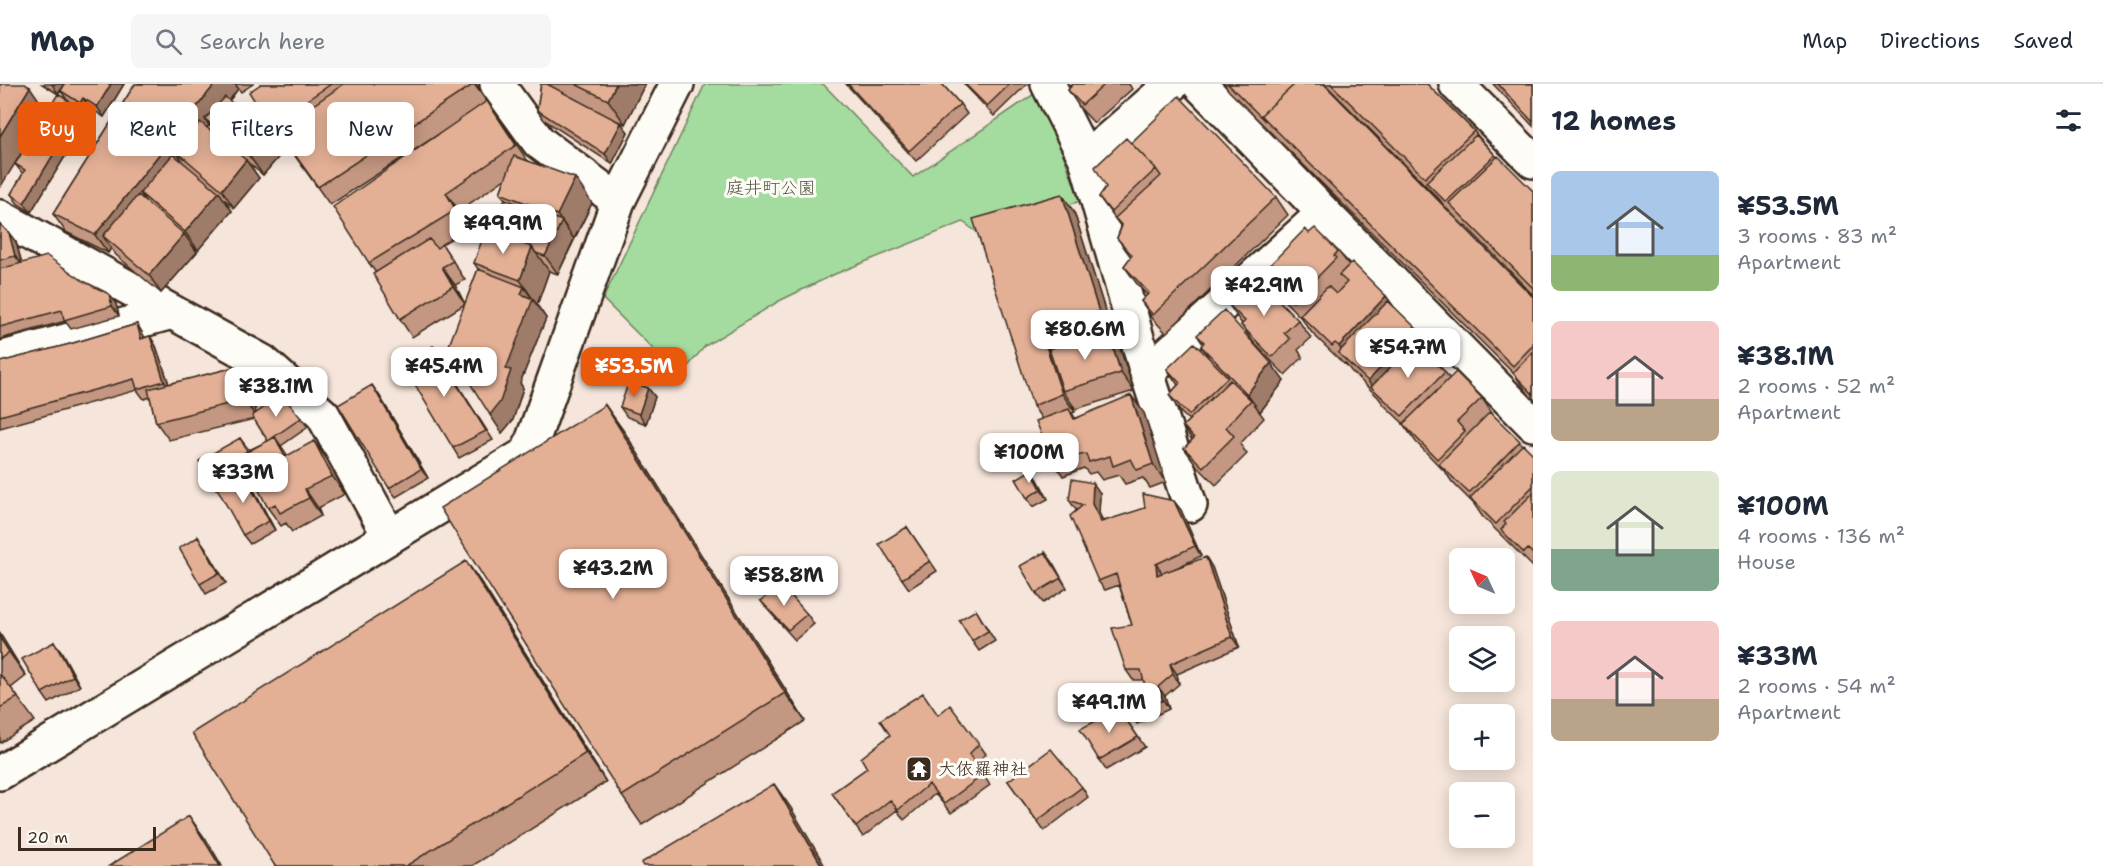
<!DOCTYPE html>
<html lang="en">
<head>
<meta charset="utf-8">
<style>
  body { margin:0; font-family:"Shantell Sans","Klee One",sans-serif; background:#f6f6f7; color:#1f2937; height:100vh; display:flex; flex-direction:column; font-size:22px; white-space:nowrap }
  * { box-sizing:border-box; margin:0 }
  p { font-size:20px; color:#747a83 }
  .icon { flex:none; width:33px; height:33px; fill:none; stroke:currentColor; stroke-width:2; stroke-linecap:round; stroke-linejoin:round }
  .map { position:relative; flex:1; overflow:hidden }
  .panel { display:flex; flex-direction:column; background:#fff; width:570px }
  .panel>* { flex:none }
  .guide { position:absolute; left:18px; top:18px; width:570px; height:54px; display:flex; gap:12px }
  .needle { width:39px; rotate:314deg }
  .tools { position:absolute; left:1449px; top:464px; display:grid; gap:12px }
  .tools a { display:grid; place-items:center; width:66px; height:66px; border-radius:9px; background:#fff; box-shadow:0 3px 15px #0003; font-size:30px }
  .scale { position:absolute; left:18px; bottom:15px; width:138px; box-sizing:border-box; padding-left:6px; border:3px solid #3b2a1e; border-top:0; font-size:16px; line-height:21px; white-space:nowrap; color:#3b2a1e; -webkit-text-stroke:4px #fdfcf7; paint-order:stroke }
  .price { position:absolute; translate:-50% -51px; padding:0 14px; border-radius:12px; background:#fff; color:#222; font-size:20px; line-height:39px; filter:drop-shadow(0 2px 3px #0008) }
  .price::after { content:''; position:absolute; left:50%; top:36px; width:18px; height:14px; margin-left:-9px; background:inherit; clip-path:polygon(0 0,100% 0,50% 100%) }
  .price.on { background:#ea580c; color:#fff }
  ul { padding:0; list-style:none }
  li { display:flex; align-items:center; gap:18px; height:150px; padding:0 18px }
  li span { display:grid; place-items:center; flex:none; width:168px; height:120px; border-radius:9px; color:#555 }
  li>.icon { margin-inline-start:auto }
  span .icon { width:72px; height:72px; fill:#fffc; stroke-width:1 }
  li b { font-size:26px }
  h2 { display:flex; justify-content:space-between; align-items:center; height:72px; padding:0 18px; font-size:26px }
  .chip { padding:0 21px; border-radius:9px; background:#fff; box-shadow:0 3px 15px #0003; font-size:21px; line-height:54px }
  .chip.on { background:#ea580c; color:#fff }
  header { display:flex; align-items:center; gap:36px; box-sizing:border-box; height:84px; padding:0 30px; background:#fff; border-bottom:2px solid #e0e1e3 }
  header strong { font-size:28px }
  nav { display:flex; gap:33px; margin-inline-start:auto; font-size:21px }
  .search { width:420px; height:54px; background:#f6f6f7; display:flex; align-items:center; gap:15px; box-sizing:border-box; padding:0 21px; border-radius:9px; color:#747a83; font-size:22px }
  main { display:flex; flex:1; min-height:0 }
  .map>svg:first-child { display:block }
</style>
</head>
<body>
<header>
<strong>Map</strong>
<div class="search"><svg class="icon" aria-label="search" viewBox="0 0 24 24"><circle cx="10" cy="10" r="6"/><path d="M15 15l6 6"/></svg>Search here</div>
<nav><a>Map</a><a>Directions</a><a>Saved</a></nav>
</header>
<main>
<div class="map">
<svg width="1533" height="782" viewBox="0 0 1533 782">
  <rect width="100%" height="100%" fill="#f5e5da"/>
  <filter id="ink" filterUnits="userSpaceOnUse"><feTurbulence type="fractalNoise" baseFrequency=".0167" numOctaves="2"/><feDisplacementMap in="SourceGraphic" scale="12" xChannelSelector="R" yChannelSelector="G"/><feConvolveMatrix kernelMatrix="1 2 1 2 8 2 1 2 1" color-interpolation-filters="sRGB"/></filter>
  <g filter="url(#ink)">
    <path fill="#a4dca0" stroke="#70835f" stroke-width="1.5" d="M705,0H823L913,93L1040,6L1080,117L981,151L963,138L835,190L779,217L705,262L680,292L603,215Z"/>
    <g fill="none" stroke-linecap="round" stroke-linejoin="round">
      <g stroke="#3b2a1e" stroke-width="38">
        <path id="minor" d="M497,0L539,58L618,117
          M1048,0L1086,75L1147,289L1324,129L1199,0
          M1456,0L1533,77
          M1086,75L1172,0
          M1324,129L1533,340
          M0,133L263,278L323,331L390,453
          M0,275L172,228
          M1147,289L1190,421
          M0,689L528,369L618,117L677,0"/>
      </g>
      <use href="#minor" stroke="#fdfcf7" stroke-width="33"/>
    </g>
    <path fill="#c39781" stroke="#3b2a1e" stroke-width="1.5" fill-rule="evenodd" d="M42,0H124L104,33L90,24L87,28L77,22L88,35L31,128L18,120L11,110L23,90L15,80L67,16L61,7L58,10Z
      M135,0H235L238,5L229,17L270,51L282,69L263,91L247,78L259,94L234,124L223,114L232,127L198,166L193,162L197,168L161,209L116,171L111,164L108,169L66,148L53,130ZM209,41L217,51L207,44Z
      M235,0H253L241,8Z
      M261,0H476L527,76L592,119L558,190L549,187L537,221L546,234L520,299L523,304L513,336L502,349L465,220L412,253L400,235L376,189L369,179L439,50L330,121L285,58L283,60L270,41ZM505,95L500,109L505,115L491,149L474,179L478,185L465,220L455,201L465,196L442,160L469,144L459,127Z
      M541,0H645L625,40L615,36L621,39L628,48L612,80L544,36L537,26Z
      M846,0H942L960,20L967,30L916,77Z
      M964,0H1027L994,32Z
      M1073,0H1129L1132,5L1094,39L1080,24L1068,6Z
      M1224,0H1324L1533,213V316L1514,290L1229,7Z
      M1325,0H1427L1474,47L1479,53L1497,73L1533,107V211L1465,141L1464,142L1444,122L1440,116Z
      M1493,0H1533V42Z
      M1131,59L1276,113L1288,131L1166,249L1153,235L1141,217L1147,211L1137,200L1124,182L1131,173L1117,154L1121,143L1099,113L1106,103Z
      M1074,128L1115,258L1120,264L1134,307L1076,325L1072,320L1075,328L1072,329L1075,334L1144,329L1166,398L1150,404L1143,394L1125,400L1119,391L1102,396L1096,388L1089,390L1084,384L1063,392L1051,374L1042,335L1033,322Z
      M0,140L16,158L22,179L85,198L109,210L116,220L119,232L71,245L65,237L0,255Z
      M1309,149L1338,167L1349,181L1386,212L1394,223L1430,263L1425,268L1445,288L1449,294L1482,314L1494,332L1522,361L1533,370V483L1482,432L1474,420L1452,398L1446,389L1416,358L1403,340H1404L1384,321L1378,313L1351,287L1345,279L1344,280L1312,249L1302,235L1280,212L1263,188Z
      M1229,221L1298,236L1311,254L1298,266L1303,273L1285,291L1254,259L1241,241L1242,240Z
      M137,240L143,250L145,254L150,252L156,262L169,300L236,283L249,301L256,329L301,334L308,343L281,362L287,371L327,375L345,410L318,424L321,432L292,448L286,439L281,442L268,424L249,386L243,390L250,399L275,446L250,460L243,451L218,404L216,405L209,396L240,354L249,366L268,357L254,335L169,356L156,338L150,313L144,315L137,306L0,344V278L70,260Z
      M1197,251L1284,297L1260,328L1258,326L1264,334L1240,360L1247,370L1216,401L1197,382L1184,364L1192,356L1183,342L1189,336L1181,329L1169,311L1178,301L1167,285L1208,272L1201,262L1203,260Z
      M433,262L493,356L459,374L453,364Z
      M648,304L655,313L646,340L627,333L620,323Z
      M379,311L428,394L396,413L389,404Z
      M605,321L625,349L805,637L642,741L622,712Z
      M1031,386L1038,396L1048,415L1033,423L1027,414Z
      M1100,409L1099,429L1103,437L1181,426L1201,472L1174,485L1212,483L1239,563L1177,590L1179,600L1165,612L1169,625L1137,640L1130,630L1145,602L1144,596H1133L1126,586L1132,541L1119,501L1105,506L1098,497L1077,426H1076L1069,416Z
      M907,443L937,487L909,505L902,495Z
      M198,453L205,463L226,499L206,510L200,500Z
      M1045,468L1067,504L1043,519L1036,509Z
      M466,477L486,506L606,698L472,782H275Z
      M761,517L807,530L814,540L795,556L768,526Z
      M976,526L995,557L979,567L972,557Z
      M0,550L26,592L11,604L35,637L0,659Z
      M54,558L61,567L80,602L49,619L42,609Z
      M1119,625L1145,663L1106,686L1099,676Z
      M938,631L979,660L986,670L976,680L990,701L951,729L935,710L904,736L897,726L863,753L832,709L867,684Z
      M1008,697L1082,703L1088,713L1044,747Z"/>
    <path fill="#9f7b69" stroke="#3b2a1e" stroke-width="1.5" d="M52,0H65L58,10Z
      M111,0H124L104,33L97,23Z
      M215,0H235L238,5L211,40L205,35L209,41L184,74L175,66L182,76L149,117L140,109L147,120L103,152L111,164L108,169L95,151Z
      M474,0H476L487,18Z
      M616,0H645L625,40L608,16Z
      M30,3L47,28L1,102L0,52Z
      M83,14L90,24L87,28L80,19Z
      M81,25L88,35L31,128L24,119Z
      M621,39L628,48L612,80L605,70Z
      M270,51L282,69L263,91L250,73Z
      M246,76L259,94L234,124L222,106Z
      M575,94L592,119L574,155L557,131Z
      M219,108L232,127L198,166L185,148Z
      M446,109L459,127L469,144L456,126Z
      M1062,110L1074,128L1115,258L1120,264L1134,307L1121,289L1109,250L1104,244Z
      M562,137L574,155L558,190L545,172Z
      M9,149L16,158L22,181L15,172Z
      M184,150L197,168L161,209L149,191Z
      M532,163L549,187L537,221L520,196Z
      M442,183L455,201L465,220L453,202Z
      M524,203L546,234L520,299L523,304L513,336L502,349L490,331L506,285L521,210Z
      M109,210L116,220L119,232L112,222Z
      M1386,212L1399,230L1351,281L1339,262Z
      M137,240L143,250L148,265L141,255Z
      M1417,245L1430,263L1382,313L1374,305L1368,297Z
      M150,252L156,262L171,306L164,297Z
      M1046,262L1059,280L1063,307L1072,320L1075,328L1062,310Z
      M1271,279L1284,297L1260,328L1247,310Z
      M236,283L249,301L257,334L244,316Z
      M372,301L379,311L428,394L421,385Z
      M648,304L655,313L646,340L639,330Z
      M1131,311L1144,329L1166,398L1153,380Z
      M605,321L625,349L805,637L785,609Z
      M275,353L287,371L285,373Z
      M314,357L327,375L345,410L332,392Z
      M1031,386L1038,396L1048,415L1041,405Z
      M243,389L250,399L275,446L269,437Z
      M1093,399L1100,409L1099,429L1108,447L1101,438L1092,420Z
      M305,405L318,424L321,432L309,414Z
      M1174,417L1181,426L1201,472L1195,462Z
      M198,453L205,463L226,499L219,489Z
      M1045,468L1052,477L1067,504L1061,494Z
      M1206,473L1212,483L1239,563L1232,553Z
      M466,477L486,506L606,698L586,669Z
      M1156,480L1163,490L1157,491Z
      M0,550L26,592L9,568L0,554Z
      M54,558L61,567L80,602L73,592Z
      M1170,580L1177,590L1179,600L1173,590Z
      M1158,603L1165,612L1169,625L1163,616Z
      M774,700L791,724L825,782H822Z
      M189,732L209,760L222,782H220Z"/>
    <path fill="#e3b096" stroke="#3b2a1e" stroke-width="1.5" d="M0,0H25L30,3L0,52Z
      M65,0H111L97,23L83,14L80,19L61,7Z
      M135,0H215L95,151L53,130Z
      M261,0H331L270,41L249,8Z
      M344,0H474L318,103L277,46Z
      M541,0H547L621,39L605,70L537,26Z
      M575,0H616L608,16Z
      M848,0H942L960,20L909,67Z
      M967,0H1010L987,22L966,1Z
      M1073,0H1105L1082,21L1068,6Z
      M1228,0H1295L1261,31L1265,37Z
      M1295,0H1324L1533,213V261L1513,282L1261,31Z
      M1331,0H1427L1474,47L1425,94Z
      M1498,0H1533V38Z
      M58,10L81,25L24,119L11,110L25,86L15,80Z
      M1179,12L1276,113L1153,231L1141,217L1149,209L1124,182L1132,171L1117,154L1122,142L1115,134L1161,92L1156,85L1131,59Z
      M225,13L270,51L250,73L205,35Z
      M487,17L516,61L446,109L456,126L369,179L333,123Z
      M200,38L246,76L222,106L175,66Z
      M1476,51L1495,71L1446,118L1426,98Z
      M1126,54L1156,85L1111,128L1099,113L1106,103L1095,83Z
      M173,70L219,108L185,148L140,109Z
      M514,72L575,94L557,131L500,109Z
      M1498,72L1533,107V204L1449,119Z
      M1062,110L1104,244L1046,262L1062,310L1033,322L973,135Z
      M138,111L184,150L149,191L103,152Z
      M505,115L562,137L545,172L536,169L532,163L491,149Z
      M0,140L9,149L15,172L0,176Z
      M1315,144L1338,167L1334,172L1336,174L1293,218L1263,188L1305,145L1309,149Z
      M485,147L532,163L520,196L474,179Z
      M429,155L437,164L442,160L453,177L442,183L453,202L400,235L373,190Z
      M47,172L85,198L109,210L112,222L64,236L62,226L0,243V185Z
      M1352,178L1386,212L1339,262L1335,259L1332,262L1300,231L1328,202L1336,210L1347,198L1339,191Z
      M478,185L524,203L521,210L533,215L506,285L511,286L500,318L490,331L448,264Z
      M1257,194L1298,236L1284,249L1290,255L1272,273L1241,241L1245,237L1229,221Z
      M1388,217L1417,245L1368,297L1338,269Z
      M1224,226L1271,279L1247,310L1201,262L1204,258L1197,251Z
      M137,240L141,255L150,252L164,297L137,305L134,295L0,332V278L70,260Z
      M1107,246L1121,289L1063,307L1049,265Z
      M1415,258L1445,288L1402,332L1371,303Z
      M1194,259L1228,293L1189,331L1169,311L1180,299L1167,285Z
      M433,262L486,347L453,364L403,281Z
      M1533,268V310L1513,289Z
      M236,283L244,316L156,338L148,305Z
      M1456,288L1482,314L1457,338L1465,347L1437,375L1403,340Z
      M1230,296L1251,316L1226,343L1234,352L1203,383L1184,364L1194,354L1183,342Z
      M629,297L648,304L639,330L620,323Z
      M372,301L421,385L389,404L338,321Z
      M282,311L301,334L268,357L252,332Z
      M1131,311L1153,380L1137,386L1131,375L1113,382L1110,372L1089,378L1086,370L1076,372L1073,365L1051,374L1036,337L1069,325L1074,335Z
      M605,321L785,609L622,712L440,424Z
      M1490,328L1520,357L1469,409L1439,380Z
      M275,353L285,373L314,357L332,392L305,405L309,414L280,429L275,420L268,424L241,371Z
      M240,354L247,367L241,371L243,376L209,396L199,377Z
      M1523,360L1533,370V402L1496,440L1470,414Z
      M1031,386L1041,405L1027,414L1016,395Z
      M243,389L269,437L243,451L217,404Z
      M1072,395L1093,399L1092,420L1101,438L1145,424L1143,410L1174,417L1195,462L1156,480L1157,491L1206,473L1232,553L1170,580L1173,590L1158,603L1163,616L1130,630L1121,612L1145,602L1141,586H1126L1112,544L1132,541L1116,490L1098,497L1070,432L1083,421L1069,416Z
      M1533,409V468L1532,469L1528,465L1524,469L1501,446L1506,440L1504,438Z
      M907,443L930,477L902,495L879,460Z
      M198,453L219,489L200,500L179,464Z
      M1045,468L1061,494L1036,509L1020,482Z
      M466,477L586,669L406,782H275L192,649Z
      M780,499L807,530L788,546L761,517Z
      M976,526L988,547L972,557L959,536Z
      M0,554L9,568L0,575Z
      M54,558L73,592L42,609L22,575Z
      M0,590L18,613L0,624Z
      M923,609L938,631L950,621L979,660L969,670L983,691L944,720L929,700L898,726L890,716L856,743L832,709L867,684L861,674L890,651L880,636Z
      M1119,625L1138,653L1099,676L1080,645Z
      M1051,665L1082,703L1037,737L1008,697Z
      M774,700L822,782H643L641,779Z
      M189,732L220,782H109Z"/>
  </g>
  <defs>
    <g id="temple-square" transform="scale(1.35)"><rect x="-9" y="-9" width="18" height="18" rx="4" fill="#3b2a1e" stroke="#fdfcf7"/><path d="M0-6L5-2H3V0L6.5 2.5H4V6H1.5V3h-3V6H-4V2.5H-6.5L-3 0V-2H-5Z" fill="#fff"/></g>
  </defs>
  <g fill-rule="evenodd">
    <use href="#temple-square" x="919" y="685"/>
  </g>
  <g text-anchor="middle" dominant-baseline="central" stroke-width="6" stroke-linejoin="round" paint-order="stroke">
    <g font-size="18" fill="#55563e" stroke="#fdfcf7">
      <text x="771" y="104">庭井町公園</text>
    </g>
    <g font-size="18" fill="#3b2a1e" stroke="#fdfcf7" text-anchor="start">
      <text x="938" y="685">大依羅神社</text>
    </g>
  </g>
</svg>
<div class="tools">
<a><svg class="needle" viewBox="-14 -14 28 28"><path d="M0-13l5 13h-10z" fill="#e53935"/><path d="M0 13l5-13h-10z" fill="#747a83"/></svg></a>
<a><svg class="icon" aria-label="layers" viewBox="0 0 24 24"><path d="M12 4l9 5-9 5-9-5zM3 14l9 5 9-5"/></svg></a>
<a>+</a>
<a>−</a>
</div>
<div class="scale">20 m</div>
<b class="price" style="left:503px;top:171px">¥49.9M</b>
<b class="price" style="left:1264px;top:233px">¥42.9M</b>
<b class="price" style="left:1085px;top:277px">¥80.6M</b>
<b class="price" style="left:1408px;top:295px">¥54.7M</b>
<b class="price" style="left:444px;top:314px">¥45.4M</b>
<b class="price on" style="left:634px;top:314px">¥53.5M</b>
<b class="price" style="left:276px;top:334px">¥38.1M</b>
<b class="price" style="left:1029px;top:400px">¥100M</b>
<b class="price" style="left:243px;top:420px">¥33M</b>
<b class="price" style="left:613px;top:516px">¥43.2M</b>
<b class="price" style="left:784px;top:523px">¥58.8M</b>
<b class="price" style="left:1109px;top:650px">¥49.1M</b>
<div class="guide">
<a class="chip on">Buy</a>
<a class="chip">Rent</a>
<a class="chip">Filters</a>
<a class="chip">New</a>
</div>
</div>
<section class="panel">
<h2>12 homes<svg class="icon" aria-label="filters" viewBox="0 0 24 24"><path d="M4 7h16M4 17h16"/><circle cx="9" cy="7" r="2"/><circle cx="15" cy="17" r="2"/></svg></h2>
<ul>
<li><span style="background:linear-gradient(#a9c7e8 70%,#8fb573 0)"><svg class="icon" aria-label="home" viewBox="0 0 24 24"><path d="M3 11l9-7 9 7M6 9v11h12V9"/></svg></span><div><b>¥53.5M</b><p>3 rooms · 83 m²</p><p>Apartment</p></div></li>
<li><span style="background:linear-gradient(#f6c9c9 65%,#b9a48a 0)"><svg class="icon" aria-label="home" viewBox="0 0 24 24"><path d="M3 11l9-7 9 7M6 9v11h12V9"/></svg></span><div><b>¥38.1M</b><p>2 rooms · 52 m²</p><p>Apartment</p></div></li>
<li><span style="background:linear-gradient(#dfe7d0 65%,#7fa58c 0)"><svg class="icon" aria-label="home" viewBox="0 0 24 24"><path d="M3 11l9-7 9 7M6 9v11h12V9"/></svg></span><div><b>¥100M</b><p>4 rooms · 136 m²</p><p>House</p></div></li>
<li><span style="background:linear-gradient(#f6c9c9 65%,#b9a48a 0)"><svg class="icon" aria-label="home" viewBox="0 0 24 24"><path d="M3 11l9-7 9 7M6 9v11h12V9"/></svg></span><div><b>¥33M</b><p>2 rooms · 54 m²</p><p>Apartment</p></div></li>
</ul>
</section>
</main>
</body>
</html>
